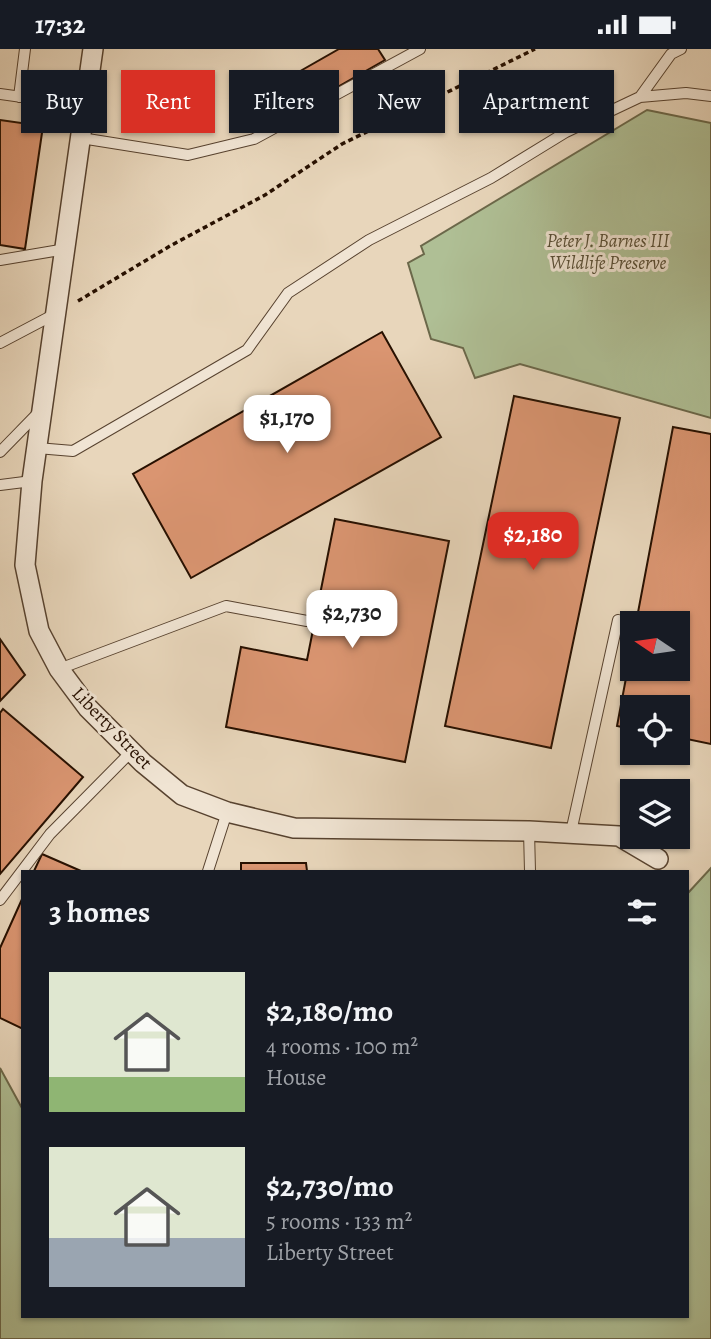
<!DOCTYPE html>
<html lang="en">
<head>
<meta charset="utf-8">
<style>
  body { margin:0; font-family:Alegreya,serif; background:#242831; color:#f1f3f6; height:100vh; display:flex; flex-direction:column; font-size:26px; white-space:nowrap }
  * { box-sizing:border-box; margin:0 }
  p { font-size:23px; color:#9ea1a6 }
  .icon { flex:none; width:38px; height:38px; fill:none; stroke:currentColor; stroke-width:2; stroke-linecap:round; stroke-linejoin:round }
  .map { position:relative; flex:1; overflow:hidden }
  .sheet { position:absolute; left:21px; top:821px; width:668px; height:448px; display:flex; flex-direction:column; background:#171b24; border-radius:0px; box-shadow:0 2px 5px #0004 }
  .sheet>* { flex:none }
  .top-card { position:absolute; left:21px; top:21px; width:670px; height:63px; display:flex; gap:14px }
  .needle { width:46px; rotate:283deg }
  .tools { position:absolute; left:620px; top:562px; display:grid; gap:14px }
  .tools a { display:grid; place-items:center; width:70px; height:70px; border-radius:0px; background:#171b24; box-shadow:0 2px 5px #0004; font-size:35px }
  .price { position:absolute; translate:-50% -60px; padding:0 16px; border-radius:14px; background:#fff; color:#222; font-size:23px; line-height:46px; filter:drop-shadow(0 2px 4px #0008) }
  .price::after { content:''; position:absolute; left:50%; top:42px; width:21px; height:16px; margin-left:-10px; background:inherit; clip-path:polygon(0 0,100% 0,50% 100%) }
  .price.current { background:#d93025; color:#fff }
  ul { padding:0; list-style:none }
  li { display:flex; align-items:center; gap:21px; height:175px; padding:0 28px }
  li span { display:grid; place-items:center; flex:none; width:196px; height:140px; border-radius:0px; color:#555 }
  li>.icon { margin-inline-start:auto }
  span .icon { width:84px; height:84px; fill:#fffc; stroke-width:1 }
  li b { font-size:30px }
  h2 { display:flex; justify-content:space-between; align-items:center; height:84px; padding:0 28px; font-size:30px }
  .tag { padding:0 24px; border-radius:0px; background:#171b24; box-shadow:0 2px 5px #0004; font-size:24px; line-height:63px }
  .tag.current { background:#d93025; color:#fff }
  .status { display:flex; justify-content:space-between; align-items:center; height:49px; padding:0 35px; background:#171b24; direction:ltr }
  .status svg { height:19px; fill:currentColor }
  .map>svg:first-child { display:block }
</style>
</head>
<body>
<div class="status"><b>17:32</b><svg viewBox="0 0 49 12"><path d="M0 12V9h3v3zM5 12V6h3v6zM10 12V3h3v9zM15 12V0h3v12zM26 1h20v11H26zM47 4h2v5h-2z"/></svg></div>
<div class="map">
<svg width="711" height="1290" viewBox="0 0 711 1290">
  <rect width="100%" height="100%" fill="#e8d6bb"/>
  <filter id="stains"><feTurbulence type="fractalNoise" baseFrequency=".00286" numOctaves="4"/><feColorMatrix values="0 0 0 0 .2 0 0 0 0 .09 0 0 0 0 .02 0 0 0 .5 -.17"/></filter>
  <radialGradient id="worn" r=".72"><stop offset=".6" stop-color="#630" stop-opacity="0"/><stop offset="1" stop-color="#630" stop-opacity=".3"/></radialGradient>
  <path fill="#afbf95" stroke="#6b684a" stroke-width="2" d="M647,61L711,74V369L520,315L475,329L463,299L431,290L408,214L424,205L421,197Z
    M711,819V1290H0V1019L23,1061V1267H688V844Z"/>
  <path fill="#da9571" stroke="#271000" stroke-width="2" d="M339,0H378L385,11L297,61L281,33Z
    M0,71L43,77L25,200L0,196Z
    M382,283L441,388L191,529L133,425Z
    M514,347L620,369L551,699L445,677Z
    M673,378L711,385V695L677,688V658H632V680L617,677L632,597V620H677V574H636Z
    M335,470L449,492L405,713L226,678L241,598L307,611Z
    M0,590L25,626L0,652Z
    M3,660L83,728L0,825V664Z
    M42,805L81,822H34Z
    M241,814H306L307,822H241Z
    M23,848V980L0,969V899Z"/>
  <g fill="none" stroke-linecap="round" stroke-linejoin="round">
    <g stroke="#57422f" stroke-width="12">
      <path id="lane" d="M0,45L86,57
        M19,48L25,0
        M640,48L671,5L681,0
        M81,89L188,106L254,90L420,0
        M0,211L66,200
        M0,294L55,265
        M37,399L73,402L247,301L288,244L369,191L491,129L566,83L640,48L686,44L711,47
        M0,403L39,363
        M0,436L32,432
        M59,620L226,557L307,572
        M529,782L530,822
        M571,783L618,571
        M208,822L227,763
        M0,851L50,785L131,703"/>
    </g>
    <g stroke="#57422f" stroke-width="22">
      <path id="street" d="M93,0L32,432L25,516L39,582L59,620L88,659L143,714L182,746L227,763L294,779L529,782L619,787L658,810"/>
    </g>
    <path stroke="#271000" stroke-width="3.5" stroke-dasharray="5 3.5" stroke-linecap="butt" d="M78,252L170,197L265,146L342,95L535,0"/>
    <use href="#lane" stroke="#f0e4d3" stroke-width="10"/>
    <use href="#street" stroke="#f0e4d3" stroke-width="19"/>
  </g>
  <g text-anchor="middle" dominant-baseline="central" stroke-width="6" stroke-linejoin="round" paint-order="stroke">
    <g font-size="19" font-style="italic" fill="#574d34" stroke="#f0e4d3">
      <text x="608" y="192">Peter J. Barnes III<tspan x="608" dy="22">Wildlife Preserve</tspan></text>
    </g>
    <g font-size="19" fill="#271000" stroke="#f0e4d3">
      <text transform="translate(112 679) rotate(46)">Liberty Street</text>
    </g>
  </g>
  <rect width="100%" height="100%" filter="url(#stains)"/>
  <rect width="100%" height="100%" fill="url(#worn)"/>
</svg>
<div class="tools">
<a><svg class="needle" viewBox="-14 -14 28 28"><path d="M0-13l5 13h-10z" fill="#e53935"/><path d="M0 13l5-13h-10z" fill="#9ea1a6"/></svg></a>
<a><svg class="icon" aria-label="locate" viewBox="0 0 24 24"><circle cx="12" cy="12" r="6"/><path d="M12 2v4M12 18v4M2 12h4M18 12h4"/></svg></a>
<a><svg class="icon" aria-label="layers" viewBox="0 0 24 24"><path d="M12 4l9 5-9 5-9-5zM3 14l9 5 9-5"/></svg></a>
</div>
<b class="price" style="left:287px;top:406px">$1,170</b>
<b class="price current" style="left:533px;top:523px">$2,180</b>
<b class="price" style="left:352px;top:601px">$2,730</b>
<div class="top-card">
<a class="tag">Buy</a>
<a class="tag current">Rent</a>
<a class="tag">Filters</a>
<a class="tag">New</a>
<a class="tag">Apartment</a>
</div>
<section class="sheet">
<h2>3 homes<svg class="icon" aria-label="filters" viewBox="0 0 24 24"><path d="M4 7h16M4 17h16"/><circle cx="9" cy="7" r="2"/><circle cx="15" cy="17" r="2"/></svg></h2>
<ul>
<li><span style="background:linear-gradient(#dfe7d0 75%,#8fb573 0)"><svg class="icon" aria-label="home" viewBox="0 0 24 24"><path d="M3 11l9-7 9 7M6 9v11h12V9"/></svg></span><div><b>$2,180/mo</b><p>4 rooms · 100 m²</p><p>House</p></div></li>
<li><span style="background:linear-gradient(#dfe7d0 65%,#9aa5b1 0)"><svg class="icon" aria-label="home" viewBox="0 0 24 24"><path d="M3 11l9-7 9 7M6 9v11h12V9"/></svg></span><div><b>$2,730/mo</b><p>5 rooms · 133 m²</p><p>Liberty Street</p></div></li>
</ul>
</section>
</div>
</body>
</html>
